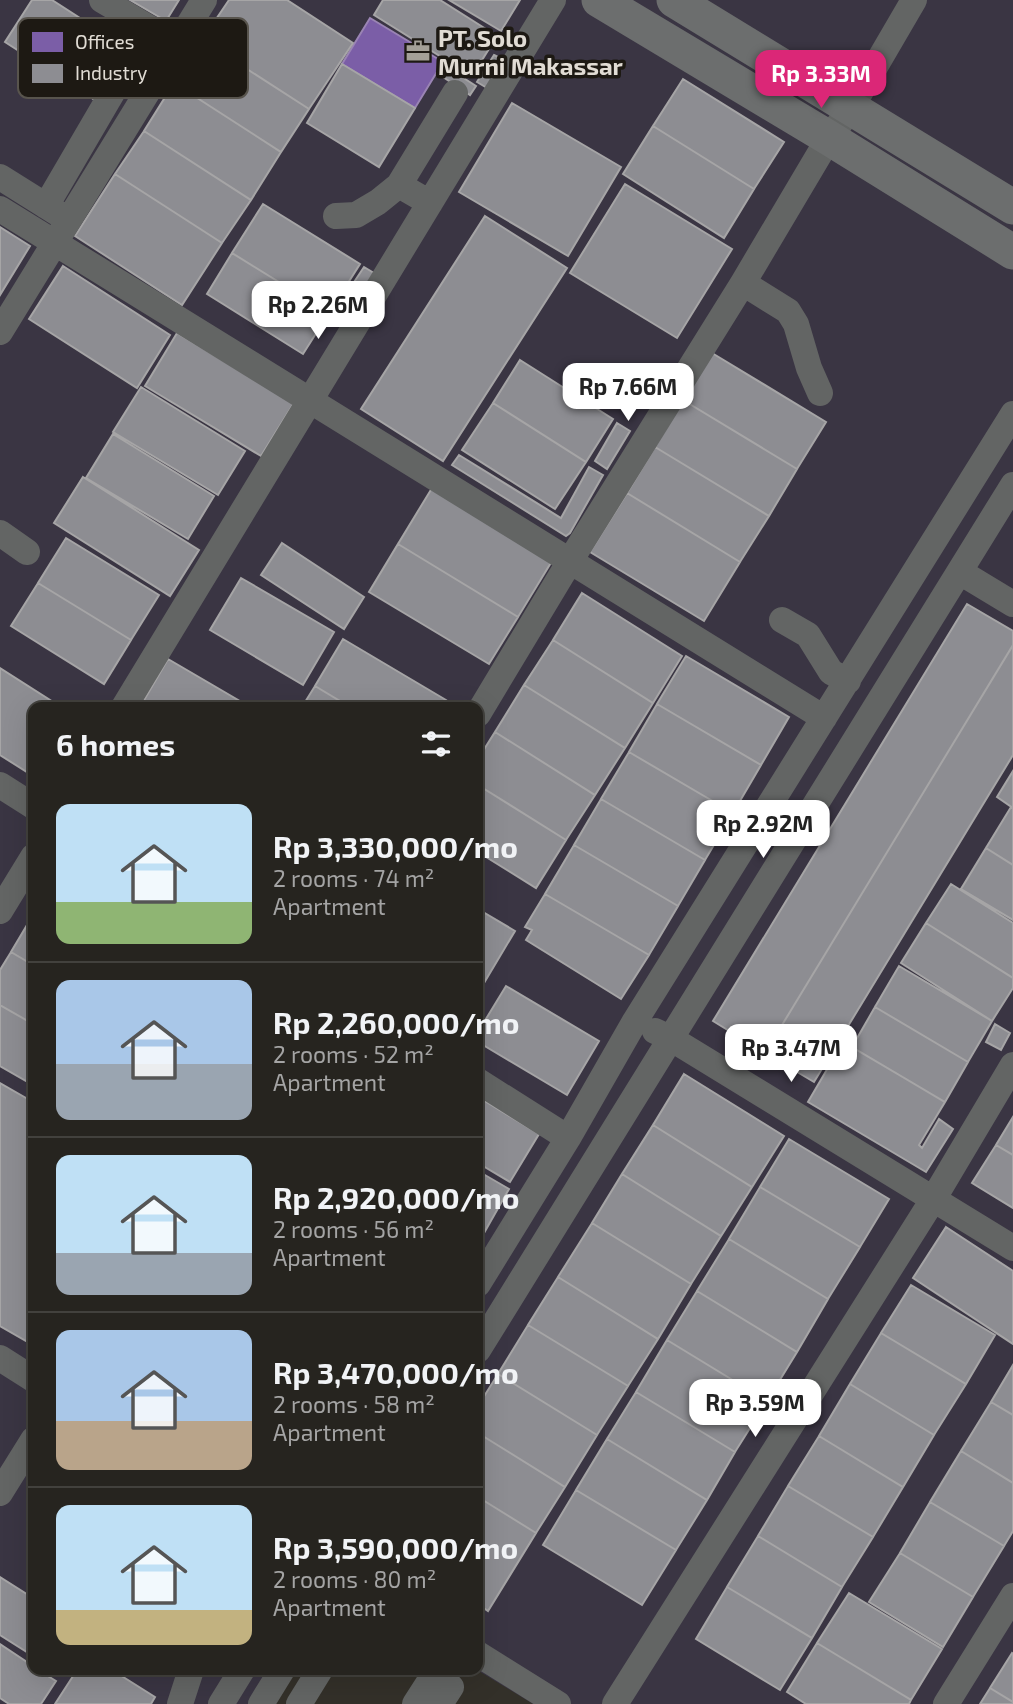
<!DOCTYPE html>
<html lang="en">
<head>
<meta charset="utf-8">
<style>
  body { margin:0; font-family:"Exo 2",sans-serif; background:#2e2c28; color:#f1f3f6; height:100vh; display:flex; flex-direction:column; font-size:26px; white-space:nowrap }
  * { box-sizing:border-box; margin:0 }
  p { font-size:23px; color:#a4a4a4 }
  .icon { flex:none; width:38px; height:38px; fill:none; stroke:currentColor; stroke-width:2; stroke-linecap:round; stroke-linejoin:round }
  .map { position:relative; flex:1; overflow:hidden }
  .panel { position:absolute; left:28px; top:702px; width:455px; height:973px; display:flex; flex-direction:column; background:#26241f; border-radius:14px; box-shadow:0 7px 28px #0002,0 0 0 2px #42413d }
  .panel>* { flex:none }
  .price { position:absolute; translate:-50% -60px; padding:0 16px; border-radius:14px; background:#fff; color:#222; font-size:23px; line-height:46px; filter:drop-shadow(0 2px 4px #0008) }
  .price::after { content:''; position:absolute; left:50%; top:42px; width:21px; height:16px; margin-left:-10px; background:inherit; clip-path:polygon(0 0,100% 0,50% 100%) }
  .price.active { background:#db2777; color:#fff }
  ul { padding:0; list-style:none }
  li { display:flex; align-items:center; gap:21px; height:175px; padding:0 28px }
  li+li { border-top:2px solid #42413d }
  li span { display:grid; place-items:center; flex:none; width:196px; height:140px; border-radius:14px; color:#555 }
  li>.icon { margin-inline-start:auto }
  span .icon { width:84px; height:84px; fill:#fffc; stroke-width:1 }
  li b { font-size:30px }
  h2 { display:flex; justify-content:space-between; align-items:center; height:84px; padding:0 28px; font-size:30px }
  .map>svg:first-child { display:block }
</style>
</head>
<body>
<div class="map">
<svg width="1013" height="1704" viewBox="0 0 1013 1704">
  <rect width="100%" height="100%" fill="#333029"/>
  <path fill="#3a3543" d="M0,0H1013V1704H533L477,1670L478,707H33V1670H293L273,1704H0Z"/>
  <path fill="#7b5ea7" stroke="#9a84b4" stroke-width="2" d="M370,18L443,62L415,108L342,64Z"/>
  <path fill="#8d8d92" stroke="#a6a5a6" stroke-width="2" d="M32,0H52L128,49L95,100L5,42Z
    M130,0H179L166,21Z
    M229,0H287L353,43L309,109L202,40Z
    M383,0H440L497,36L472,76L374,15Z
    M449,0H520L501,31Z
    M202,40L309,109L281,152L174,83Z
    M494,55L504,60L487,88L477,82Z
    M342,64L415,108L379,167L307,123Z
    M448,68L476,86L470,95L443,77Z
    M683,79L784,142L754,189L653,126Z
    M174,83L281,152L251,200L144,131Z
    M512,103L621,167L568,256L459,192Z
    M653,126L754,189L724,238L623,174Z
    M144,131L251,200L222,243L115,174Z
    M115,174L222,243L182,305L75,236Z
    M625,184L732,249L677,338L570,273Z
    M263,204L360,264L329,313L232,253Z
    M485,216L567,268L443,461L361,409Z
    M0,227L30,246L0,295Z
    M232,253L329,313L303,354L207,294Z
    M63,266L170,335L137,388L29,319Z
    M364,267L374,273L344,321L333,314Z
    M177,333L294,403L261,456L145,386Z
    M712,353L826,422L797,469L683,400Z
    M520,360L613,419L586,462L493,403Z
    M141,387L245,451L218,495L113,432Z
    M683,400L797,469L769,516L655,447Z
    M493,403L586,462L555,509L462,450Z
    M617,423L630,431L607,469L595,461Z
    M113,434L214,496L188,539L86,478Z
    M655,447L769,516L740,562L627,493Z
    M459,455L561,518L589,467L603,475L570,533L566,536L452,465Z
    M83,477L199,550L170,596L54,523Z
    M432,488L552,561L518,617L398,544Z
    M627,493L740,562L704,621L590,552Z
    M66,538L159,595L131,640L38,583Z
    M282,543L364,597L344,629L261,575Z
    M398,544L518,617L489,664L369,592Z
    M241,578L334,632L303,685L210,630Z
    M38,583L131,640L104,684L11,626Z
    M582,593L682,656L653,703L553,640Z
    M967,604L1013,631V645L765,1053L713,1021Z
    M343,639L446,700L442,707H350L315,686Z
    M553,640L653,703L625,748L524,685Z
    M1013,645V755L814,1082L765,1053Z
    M686,656L789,717L761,765L657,704Z
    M168,659L250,707H140Z
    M0,668L61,707H33V776L0,755Z
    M524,685L625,748L595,795L495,732Z
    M315,686L350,707H302Z
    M657,704L761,765L733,813L629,752Z
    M495,732L595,795L566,840L478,785V759Z
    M629,752L733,813L705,860L601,799Z
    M1013,771V808L997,797Z
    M478,785L566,840L536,888L478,852Z
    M601,799L705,860L678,906L574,845Z
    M1011,807L1013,808V865L986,848Z
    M574,845L678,906L649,955L545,894Z
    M986,848L1013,865V920L961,889Z
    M951,884L1013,923V978L926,923Z
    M545,894L649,955L621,999L526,940L532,930L525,927Z
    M478,909L515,931L478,993Z
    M33,915V965L11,952Z
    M926,923L1013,978V988L992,1021L901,963Z
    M11,952L33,965V1024L0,1005V970Z
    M899,966L992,1021L968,1062L875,1007Z
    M506,986L599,1041L567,1095L478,1042V1032Z
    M0,1005L33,1024V1085L0,1066Z
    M875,1007L968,1062L945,1102L852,1047Z
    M995,1024L1010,1033L1001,1050L986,1042Z
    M843,1042L945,1102L919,1145L922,1148L939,1119L953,1129L926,1172L808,1102Z
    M684,1074L784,1136L752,1187L653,1125Z
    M0,1083L33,1102V1345L0,1326Z
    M478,1097L539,1134L510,1182L478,1163Z
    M1013,1117V1155L996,1145Z
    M653,1125L752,1187L721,1236L622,1174Z
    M789,1139L889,1199L860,1247L760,1187Z
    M996,1145L1013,1155V1208L972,1183Z
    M478,1171L509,1189L484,1233L478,1229Z
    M622,1174L721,1236L691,1284L592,1223Z
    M760,1187L860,1247L828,1299L729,1239Z
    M592,1223L691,1284L658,1339L558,1277Z
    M946,1227L1013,1271V1344L913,1278Z
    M729,1239L828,1299L797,1352L697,1291Z
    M558,1277L658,1339L628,1386L528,1325Z
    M911,1285L995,1335L966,1384L881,1333Z
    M697,1291L797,1352L767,1401L667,1340Z
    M528,1325L628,1386L597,1435L498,1374Z
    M881,1333L966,1384L934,1435L850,1384Z
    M667,1340L767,1401L735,1452L636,1392Z
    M1013,1365V1415L991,1402Z
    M498,1374L597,1435L565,1487L478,1433V1406Z
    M850,1384L934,1435L903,1487L819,1436Z
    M636,1392L735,1452L707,1500L607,1439Z
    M991,1402L1013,1415V1483L961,1451Z
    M478,1433L565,1487L536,1533L478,1497Z
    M819,1436L903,1487L873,1537L788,1486Z
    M607,1439L707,1500L676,1550L576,1490Z
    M961,1451L1013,1483V1531L1004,1546L930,1502Z
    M788,1486L873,1537L842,1587L758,1536Z
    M576,1490L676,1550L642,1605L543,1545Z
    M478,1497L536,1533L488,1611L478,1604Z
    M930,1502L1004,1546L973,1597L900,1553Z
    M758,1536L842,1587L812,1638L727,1587Z
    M900,1553L973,1597L943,1647L869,1602Z
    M0,1577L33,1598V1656L0,1635Z
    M727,1587L812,1638L780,1690L696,1639Z
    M849,1593L942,1649L911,1700L817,1643Z
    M817,1643L911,1700L909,1704H806L787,1692Z
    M0,1644L33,1666V1670H38L56,1681L41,1704H9L0,1698Z
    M1012,1653L1013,1654V1702L990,1688Z
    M77,1670H112L155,1697L151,1704H55Z
    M990,1688L1013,1702V1704H980Z"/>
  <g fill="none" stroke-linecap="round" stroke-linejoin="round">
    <path stroke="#636564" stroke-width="26" d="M102,0L163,36
      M0,177L59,214
      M430,203L399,185L455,93
      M46,206L150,28
      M0,209L824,718
      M336,216L356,215L378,202L399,185
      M743,283L788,311L796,324L809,368L820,393
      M0,332L204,0
      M0,533L27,552
      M960,572L1013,604
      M782,620L808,635L831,672L848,681
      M124,707L553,0
      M478,714L570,561L743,283L829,138L851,108L914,0
      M0,785L33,806
      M0,911L33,857
      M655,1031L670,1038L1013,1248
      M478,1081L568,1138
      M478,1284L568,1138L635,1021L1013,414
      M478,1350L1013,485
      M0,1358L33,1379
      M0,1493L33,1440
      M478,1654L558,1704
      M180,1704L191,1670
      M221,1704L242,1670
      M261,1704L282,1670
      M299,1704L320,1670
      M415,1704L433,1676L451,1687L440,1704
      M615,1704L934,1198L1013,1065
      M946,1704L1013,1596"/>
    <path stroke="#6c6e6e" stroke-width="35" d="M599,0L829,138L1013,252
      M674,0L1013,207"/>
  </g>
  <defs>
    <g id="office-bare" transform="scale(1.89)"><path d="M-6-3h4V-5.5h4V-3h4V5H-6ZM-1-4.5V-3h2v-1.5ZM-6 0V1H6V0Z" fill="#a4a098" stroke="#1d1913" stroke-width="2.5" paint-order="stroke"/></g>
  </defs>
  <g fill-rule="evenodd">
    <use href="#office-bare" x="418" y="51"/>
  </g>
  <g text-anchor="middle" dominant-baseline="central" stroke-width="7" stroke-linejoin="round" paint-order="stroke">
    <g font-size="24" font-weight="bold" fill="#e1dcd4" stroke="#1d1913" text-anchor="start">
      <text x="438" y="37">PT. Solo<tspan x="438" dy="28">Murni Makassar</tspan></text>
    </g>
  </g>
  <rect x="18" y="18" width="230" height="80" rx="10" fill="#1d1913" stroke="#58544d" stroke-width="2"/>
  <rect x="32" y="32" width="31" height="20" fill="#7b5ea7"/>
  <rect x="32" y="64" width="31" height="19" fill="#8d8d92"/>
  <g font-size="19" fill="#e1dcd4">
    <text x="75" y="49">Offices</text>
    <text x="75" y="80">Industry</text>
  </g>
</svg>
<b class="price active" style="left:821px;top:110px">Rp 3.33M</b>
<b class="price" style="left:318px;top:341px">Rp 2.26M</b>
<b class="price" style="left:628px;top:423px">Rp 7.66M</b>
<b class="price" style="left:763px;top:860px">Rp 2.92M</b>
<b class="price" style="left:791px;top:1084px">Rp 3.47M</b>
<b class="price" style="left:755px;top:1439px">Rp 3.59M</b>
<section class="panel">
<h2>6 homes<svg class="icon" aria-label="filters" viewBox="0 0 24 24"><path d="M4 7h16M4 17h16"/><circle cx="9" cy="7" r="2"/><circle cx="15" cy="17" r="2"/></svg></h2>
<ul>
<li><span style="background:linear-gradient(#bfe0f5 70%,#8fb573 0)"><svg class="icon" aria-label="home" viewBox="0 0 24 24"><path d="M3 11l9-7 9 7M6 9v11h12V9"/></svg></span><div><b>Rp 3,330,000/mo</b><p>2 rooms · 74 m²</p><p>Apartment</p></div></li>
<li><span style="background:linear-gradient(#a9c7e8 60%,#9aa5b1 0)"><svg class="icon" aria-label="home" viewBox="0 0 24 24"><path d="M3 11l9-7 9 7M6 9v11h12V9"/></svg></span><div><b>Rp 2,260,000/mo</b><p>2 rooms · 52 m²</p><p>Apartment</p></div></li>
<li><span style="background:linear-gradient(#bfe0f5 70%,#9aa5b1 0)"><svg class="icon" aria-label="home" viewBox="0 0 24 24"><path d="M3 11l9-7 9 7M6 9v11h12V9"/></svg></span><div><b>Rp 2,920,000/mo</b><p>2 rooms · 56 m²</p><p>Apartment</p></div></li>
<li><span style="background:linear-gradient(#a9c7e8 65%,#b9a48a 0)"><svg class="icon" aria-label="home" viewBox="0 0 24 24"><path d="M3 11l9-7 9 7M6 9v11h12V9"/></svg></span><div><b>Rp 3,470,000/mo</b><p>2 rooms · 58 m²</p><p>Apartment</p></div></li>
<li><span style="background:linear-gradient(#bfe0f5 75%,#c2b280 0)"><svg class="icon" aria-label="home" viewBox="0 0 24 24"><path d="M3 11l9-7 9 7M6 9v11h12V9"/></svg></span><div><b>Rp 3,590,000/mo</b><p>2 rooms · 80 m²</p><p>Apartment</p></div></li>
</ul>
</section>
</div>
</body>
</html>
